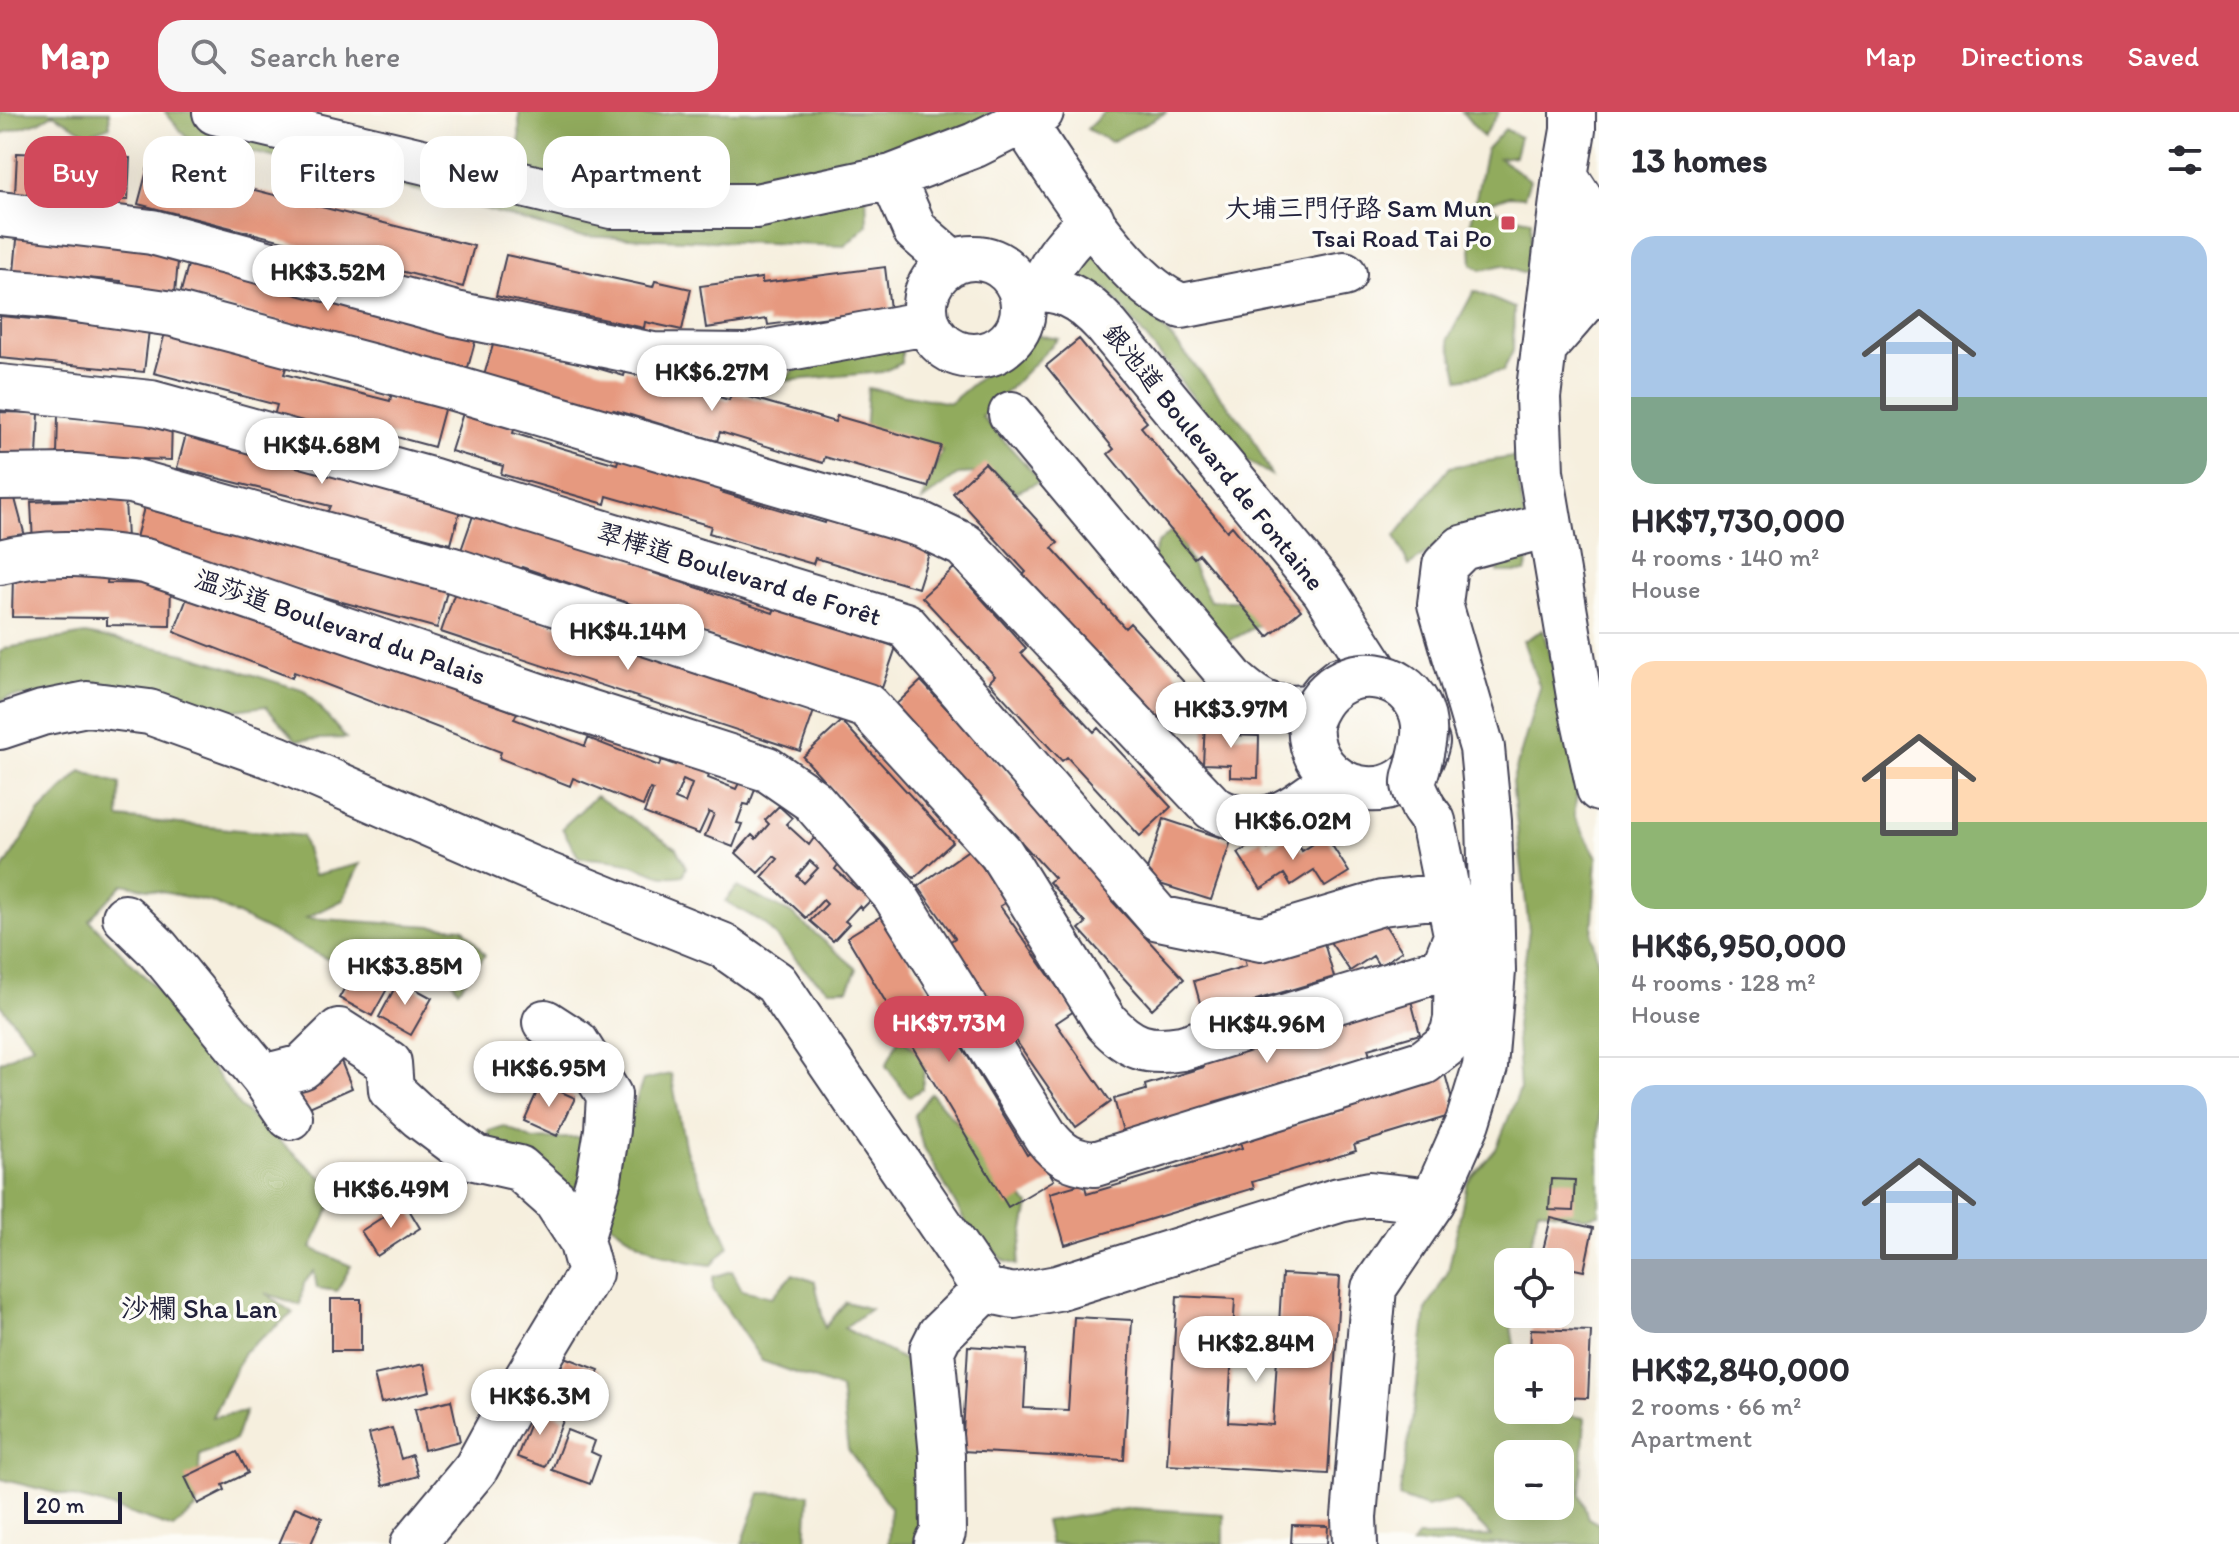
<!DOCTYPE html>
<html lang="en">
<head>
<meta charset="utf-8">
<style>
  body { margin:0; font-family:Itim,"LXGW WenKai TC",sans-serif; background:#f7f7f7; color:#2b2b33; height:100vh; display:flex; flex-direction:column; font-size:30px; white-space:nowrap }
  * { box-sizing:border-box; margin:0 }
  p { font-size:26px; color:#7c7c81 }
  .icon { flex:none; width:44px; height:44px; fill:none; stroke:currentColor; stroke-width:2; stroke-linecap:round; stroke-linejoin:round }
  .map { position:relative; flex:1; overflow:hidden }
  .side { display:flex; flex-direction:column; background:#fff; width:640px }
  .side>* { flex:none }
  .hud { position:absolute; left:24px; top:24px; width:760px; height:72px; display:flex; gap:16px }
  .tools { position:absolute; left:1494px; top:1136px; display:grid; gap:16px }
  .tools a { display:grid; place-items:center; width:80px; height:80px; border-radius:16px; background:#fff; box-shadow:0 8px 32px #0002; font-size:40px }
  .scale { position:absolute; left:24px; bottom:20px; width:98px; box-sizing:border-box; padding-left:8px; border:4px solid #22223b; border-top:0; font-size:22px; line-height:28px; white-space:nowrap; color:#22223b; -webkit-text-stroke:6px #fdfcf7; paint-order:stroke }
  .price { position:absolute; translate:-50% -68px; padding:0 18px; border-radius:28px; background:#fff; color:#222; font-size:26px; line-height:52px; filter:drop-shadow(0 2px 4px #0008) }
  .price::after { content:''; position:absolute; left:50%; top:48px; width:24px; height:18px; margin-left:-12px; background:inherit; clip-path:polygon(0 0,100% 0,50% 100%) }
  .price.current { background:#d1495b; color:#fff }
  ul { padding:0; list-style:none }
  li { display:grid; align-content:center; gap:16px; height:424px; padding:0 32px }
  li+li { border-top:2px solid #e1e1e2 }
  li span { display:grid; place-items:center; height:248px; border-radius:24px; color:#555 }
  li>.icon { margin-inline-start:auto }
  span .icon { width:144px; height:144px; fill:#fffc; stroke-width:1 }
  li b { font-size:34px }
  h2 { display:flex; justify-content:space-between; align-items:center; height:96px; padding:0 32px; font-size:34px }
  .chip { padding:0 28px; border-radius:24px; background:#fff; box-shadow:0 8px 32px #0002; font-size:28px; line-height:72px }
  .chip.current { background:#d1495b; color:#fff }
  header { display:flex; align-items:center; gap:48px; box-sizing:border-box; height:112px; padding:0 40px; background:#d1495b; color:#fff }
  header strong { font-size:38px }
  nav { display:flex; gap:44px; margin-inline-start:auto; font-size:28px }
  .search { width:560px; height:72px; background:#f7f7f7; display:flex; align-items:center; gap:20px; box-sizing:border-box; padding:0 28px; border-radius:24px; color:#7c7c81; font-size:30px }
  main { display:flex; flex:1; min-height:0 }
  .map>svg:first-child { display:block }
</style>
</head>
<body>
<header>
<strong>Map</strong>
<div class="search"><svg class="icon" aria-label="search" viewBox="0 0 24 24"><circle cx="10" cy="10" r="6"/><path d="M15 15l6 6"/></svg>Search here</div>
<nav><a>Map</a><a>Directions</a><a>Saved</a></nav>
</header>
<main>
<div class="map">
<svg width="1599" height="1432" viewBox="0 0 1599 1432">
  <rect width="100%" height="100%" fill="#fdfcf7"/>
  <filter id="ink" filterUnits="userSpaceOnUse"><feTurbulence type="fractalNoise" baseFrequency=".0125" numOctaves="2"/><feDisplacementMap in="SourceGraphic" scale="16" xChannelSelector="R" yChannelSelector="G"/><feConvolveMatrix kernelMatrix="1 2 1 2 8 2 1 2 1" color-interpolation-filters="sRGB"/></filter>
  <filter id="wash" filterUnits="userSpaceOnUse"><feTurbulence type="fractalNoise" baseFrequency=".006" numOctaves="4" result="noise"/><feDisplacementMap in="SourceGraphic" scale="32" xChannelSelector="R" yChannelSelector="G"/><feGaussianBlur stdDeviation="1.8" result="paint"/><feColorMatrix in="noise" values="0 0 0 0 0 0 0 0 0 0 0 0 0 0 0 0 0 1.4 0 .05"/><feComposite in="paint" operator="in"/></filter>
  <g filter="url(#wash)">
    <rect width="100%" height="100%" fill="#f6efde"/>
    <path fill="#91ab5d" stroke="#5a664c" stroke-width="2" fill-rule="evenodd" d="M0,0H109L110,14L88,22L53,2L39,10L0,22Z
      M165,0H247L516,52L520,42L519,0H635L647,4L682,0H989L988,29L866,77L867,113L845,134L576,124L441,84L186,25Z
      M1104,0H1167L1111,30L1087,17Z
      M1462,0H1499L1483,25Z
      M1505,17L1520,25L1515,44L1499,46L1530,68L1524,85L1509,84L1486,92L1505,103L1531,108L1530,160L1522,161L1503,153L1481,158L1472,152L1470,115L1486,38Z
      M1082,127L1177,232L1250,320L1271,363L1241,345L1107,177L1068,162Z
      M1474,179L1514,196L1513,239L1503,259L1459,267L1448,227Z
      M1032,222L1058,227L982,305L1041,369L1016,380L993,360L959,362L922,389L942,339L865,322L868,276L950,291Z
      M902,232V251L882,260L783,269L800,252Z
      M1514,345L1531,442L1525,460H1498L1499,441L1459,475L1439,433L1409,454L1395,424L1450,355Z
      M1174,416L1210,489H1245L1263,511L1231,528L1192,538L1140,478L1157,432Z
      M1543,518L1580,658L1574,704L1597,745L1592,825L1599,855V1102L1585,1105L1538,1098L1530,1137L1533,1150H1508V1202H1551L1511,1214L1516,1246H1508V1298H1536L1585,1306L1580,1382L1588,1406L1599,1412V1432H1412L1418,1425L1491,1424L1456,1388L1426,1395L1399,1385L1414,1296L1426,1198L1448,1160L1467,1071L1496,1037L1520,977L1516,913L1529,818L1512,670L1540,576L1523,529ZM1508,1342H1560V1394H1508Z
      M85,522L180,540L305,579L346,626L296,628L266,594L227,599L178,588L88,580L9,585L0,590V540L7,536Z
      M81,659L120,672L119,706L302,724L314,763L360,752L343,788L306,806L463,816L485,843L458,878L439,848L417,836L327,847L211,790L123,772L89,808L155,875L240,995L327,1070L330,1096L311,1136L351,1154L337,1179L317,1176L314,1159L304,1171L300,1193L265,1181L293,1201L244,1240L212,1305L246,1299L235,1328L200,1343L196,1397L173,1416L101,1392L0,1367V950L33,933L0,893V762L39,701Z
      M596,684L676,736L686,755L683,763C657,768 650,757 626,751C612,747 594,747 579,746L562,716Z
      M737,775L791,801L857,857L848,877H828L806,859L765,812L725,789Z
      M900,923L925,949L922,977L909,985L886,954Z
      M671,962L686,1039L729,1134L712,1153C668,1150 631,1131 598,1101L643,968Z
      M931,981L1029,1093L1017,1153L1005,1149L970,1118L922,1032L914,1003Z
      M504,1014L533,1028L583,1025L597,1036L581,1087L488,1037L489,1019Z
      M732,1159L742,1178L772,1185L793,1162L815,1170L825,1216L846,1190L870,1197L844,1216L939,1266L940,1344L918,1432H888L890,1395L848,1337L841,1277L762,1249L713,1177V1165Z
      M760,1381L809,1382L806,1432H742Z
      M1132,1396L1224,1402V1432H1050L1045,1409Z"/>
    <g id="blocks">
      <path fill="#e6997f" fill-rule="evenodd" d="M17,41L130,46L128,88L15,83Z
        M149,51L474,134L463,175L138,92Z
        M18,117L179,139L175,181L121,177V169L14,160Z
        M191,142L478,219L467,259L180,183Z
        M506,143L653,175L655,169L691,177L682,218L645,210L644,216L496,184Z
        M885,155L890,197L768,213L767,207L706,216L700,174L762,166V171Z
        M0,204L149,218L144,260L0,246Z
        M165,221L287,253L284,262L311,269L390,289L392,280L445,294L434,335L382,321L379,331L274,304L277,293L154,261Z
        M495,226L624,264L626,257L729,288L732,280L835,310L837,304L941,334L928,375L825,345L823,351L720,320L717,329L614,298L612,305L483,267Z
        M1079,227L1147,310L1141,315L1227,419L1232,414L1301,498L1268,525L1199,442L1194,446L1108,342L1114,337L1046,254Z
        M464,298L515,314L513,321L565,337L617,352L620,343L723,373L721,380L747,388L825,411L827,405L931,435L918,476L815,446L813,452L761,437L709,421L711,414L607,384L605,392L501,362L503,354L451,339Z
        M0,300L39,301L37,344L0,343Z
        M58,302L172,305L171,348L57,344Z
        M188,315L462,391L451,432L327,401L330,394L177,356Z
        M985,351L1058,431L1052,436L1125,516L1130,511L1203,591L1171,620L1098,540L1094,545L1021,465L1026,460L953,381Z
        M14,383L25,424L0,431V387Z
        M125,386L127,428L33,432L31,390Z
        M145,392L448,476L437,516L134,433Z
        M474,401L656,455L654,461L773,501L776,494L896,535L882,576L761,535L759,541L640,501L642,496L522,455L520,461L460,441Z
        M954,456L1026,536L1021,541L1094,620L1098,616L1171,695L1140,724L1067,645L1062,649L989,570L995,564L922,485Z
        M13,463L108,464L107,471L171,472L170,514L107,513V506L12,505Z
        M455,480L814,599L800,639L441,520Z
        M189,481L340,532L517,601L514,607L585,634L588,626L659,654L661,648L675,653L678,645L711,658L708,666L736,677L740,669L756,675L749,693L744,692L737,711L742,712L733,735L705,724L714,702L709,700L699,722L644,701L653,678L650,677L643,694L573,666L570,674L499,646L501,640L294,560L292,566L174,520ZM683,668L692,672L685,691L675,687Z
        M921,569L1118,781L1111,788L1184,867L1152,897L1079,817L1086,811L1049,770L1054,766L981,686L976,691L890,598Z
        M842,609L953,730L914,766L803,645Z
        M1205,610L1232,611V623L1259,624L1258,666L1230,665V653L1203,652Z
        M779,694L792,706L786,712L809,733L814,726L840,750L835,757L857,777L863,770L876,783L862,797L859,794L845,809L849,812L833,829L810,809L827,792L823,788L806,806L762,765L778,747L774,744L758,761L736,741L752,723L756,727L769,712L765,708ZM810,749L818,756L804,771L797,764Z
        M1164,707L1231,729L1211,788L1144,767Z
        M1292,722L1302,739L1326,724L1349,760L1325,775L1314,758L1291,773L1284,762L1261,777L1238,741L1261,727L1268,737Z
        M970,737L1007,790L1000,794L1074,899L1056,911L1111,990L1076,1015L948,831L955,826L918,774Z
        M883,803L1027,1043L1036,1037L1054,1068L1008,1095L847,825Z
        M1379,804L1402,839L1379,854L1373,844L1350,859L1326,824Z
        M1322,824L1334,865L1256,888L1258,894L1205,909L1194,869L1246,854L1244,847Z
        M359,850L392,868L372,904L339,886Z
        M399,868L432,886L411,923L379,905Z
        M1409,881L1420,922L1368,937L1370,944L1214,990L1216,996L1125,1028L1114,987L1146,978L1145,973L1204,955L1202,949Z
        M341,949L352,976L305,997L293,970Z
        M1445,962L1456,1002L1354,1033L1356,1039L1252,1070L1254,1076L1065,1133L1050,1081L1084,1071L1087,1082L1242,1036L1240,1029L1344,999L1342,992Z
        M541,971L575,986L557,1024L524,1009Z
        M1551,1067L1575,1068L1573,1099L1549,1098Z
        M405,1091L420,1116L377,1144L361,1119Z
        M1551,1106L1593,1116L1584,1159L1560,1154V1150H1540Z
        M1282,1162L1340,1165L1328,1362L1167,1353L1177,1184L1235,1187L1228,1310L1273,1313Z
        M331,1187H361V1239H331Z
        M1074,1205L1132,1208L1124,1348L962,1339L968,1234L1027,1238L1024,1296L1068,1298Z
        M1531,1217L1591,1219L1588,1286L1560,1285V1246H1530Z
        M565,1245L599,1258L585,1297L550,1284Z
        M424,1252L430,1279L381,1291L374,1263Z
        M451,1288L460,1329L424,1338L415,1297Z
        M536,1295L564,1306L545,1355L517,1345Z
        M392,1316L401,1347L412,1343L418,1364L383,1374L369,1322Z
        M567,1318L595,1329L591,1340L600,1344L590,1372L552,1358Z
        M237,1340L248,1361L223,1373L225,1378L198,1392L185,1365Z
        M295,1395L322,1406L311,1432H279Z
        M1292,1413L1328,1414L1327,1432H1291Z"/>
    </g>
  </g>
  <g filter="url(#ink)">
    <use href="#blocks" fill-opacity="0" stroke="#424153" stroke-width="2"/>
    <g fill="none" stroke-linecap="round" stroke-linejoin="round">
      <g stroke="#424153" stroke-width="48">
        <path id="minor" d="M215,0L611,94H756L892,65L975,33L1041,0
          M1023,9C1057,60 1125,174 1182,194L1344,162
          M1565,64L1599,116
          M892,65L915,118L953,151
          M0,102L152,120L456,202L653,243L746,244L927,211
          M925 195a49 49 0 1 1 98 0a49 49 0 1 1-98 0Z
          M1042,175C1053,147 1069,128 1092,108
          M1020,177C1059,174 1079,184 1105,212L1324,478L1376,559
          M0,180L42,183L173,202L450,275L922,413L964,433L1213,696C1265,725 1293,696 1334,667
          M1544,236L1592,181L1599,135
          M0,275L151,291L434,369L905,513L1159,806L1261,827L1382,791L1449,783
          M1011,302L1235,570C1263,595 1276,599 1313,594L1324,580L1339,568
          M0,365L74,364L132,369L453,458L867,594L1001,741L1106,910C1130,936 1147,942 1182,936L1443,857L1459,817
          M0,450C48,437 97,442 145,449L548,587L767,657L812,688L894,782L1046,1025C1060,1043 1072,1050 1095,1052L1424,950L1446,933L1453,920L1456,907L1457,827L1433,709L1423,695
          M1311,606C1302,686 1411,705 1427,630
          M0,615L42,601L87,592L149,600L277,646L530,756L722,833L776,871L985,1178L940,1222L932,1238L942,1344L943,1421L937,1432
          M125,805L157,836L263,965L302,955L339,919L389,951L391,978L419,1004L475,1046L519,1056L555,1088L581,1128L590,1161L510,1294L476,1356L413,1432
          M545,910L576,930L609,983L607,1018L599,1066L581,1128
          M263,965L290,1005
          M985,1178L1014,1184L1057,1176L1339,1088L1370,1082L1433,1089L1468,1010L1485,955L1493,859L1489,709L1482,636L1440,492L1445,453L1462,436L1548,413
          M1355,1432L1354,1405L1374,1176L1433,1089"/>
      </g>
      <g stroke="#424153" stroke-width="48">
        <path id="major" d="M1573,0V18L1565,64L1538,285L1541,360L1580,590L1599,677"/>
      </g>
      <use href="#minor" stroke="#fff" stroke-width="44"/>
      <use href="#major" stroke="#fff" stroke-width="44"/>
      <g stroke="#424153" stroke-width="48" stroke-linecap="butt">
        <path id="minor-bridge" d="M1311,606C1315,597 1320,587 1328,580C1354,554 1401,560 1418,593C1429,613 1423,633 1418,654C1417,659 1413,667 1414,672C1414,679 1421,689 1423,695"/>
      </g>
      <use href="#minor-bridge" stroke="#fff" stroke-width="44"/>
    </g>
  </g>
  <rect fill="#d1495b" stroke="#fdfcf7" stroke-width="3" x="1500" y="103" width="16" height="16" rx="4"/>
  <g text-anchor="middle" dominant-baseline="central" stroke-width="7" stroke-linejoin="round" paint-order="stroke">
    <g font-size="26" fill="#22223b" stroke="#fdfcf7" text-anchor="end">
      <text x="1492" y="96">大埔三門仔路 Sam Mun<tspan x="1492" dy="30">Tsai Road Tai Po</tspan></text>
    </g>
    <g font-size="26" fill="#22223b" stroke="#fdfcf7">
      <text transform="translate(1214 345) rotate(51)">銀池道 Boulevard de Fontaine</text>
      <text transform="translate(739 462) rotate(17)">翠樺道 Boulevard de Forêt</text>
      <text transform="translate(340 515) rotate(19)">溫莎道 Boulevard du Palais</text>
    </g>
    <g font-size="28" fill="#22223b" stroke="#fdfcf7">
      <text x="199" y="1196">沙欄 Sha Lan</text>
    </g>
  </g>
</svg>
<div class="tools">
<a><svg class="icon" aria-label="locate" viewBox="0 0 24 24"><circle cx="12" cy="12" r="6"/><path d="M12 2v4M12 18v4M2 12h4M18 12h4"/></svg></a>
<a>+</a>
<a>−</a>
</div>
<div class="scale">20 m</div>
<b class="price" style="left:328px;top:201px">HK$3.52M</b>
<b class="price" style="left:712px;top:301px">HK$6.27M</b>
<b class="price" style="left:322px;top:374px">HK$4.68M</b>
<b class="price" style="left:628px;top:560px">HK$4.14M</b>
<b class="price" style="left:1231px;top:638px">HK$3.97M</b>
<b class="price" style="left:1293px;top:750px">HK$6.02M</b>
<b class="price" style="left:405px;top:895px">HK$3.85M</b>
<b class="price current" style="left:949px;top:952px">HK$7.73M</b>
<b class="price" style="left:1267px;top:953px">HK$4.96M</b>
<b class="price" style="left:549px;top:997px">HK$6.95M</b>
<b class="price" style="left:391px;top:1118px">HK$6.49M</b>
<b class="price" style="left:1256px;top:1272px">HK$2.84M</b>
<b class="price" style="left:540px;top:1325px">HK$6.3M</b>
<div class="hud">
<a class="chip current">Buy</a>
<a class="chip">Rent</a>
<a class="chip">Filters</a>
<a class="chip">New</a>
<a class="chip">Apartment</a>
</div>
</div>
<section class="side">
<h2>13 homes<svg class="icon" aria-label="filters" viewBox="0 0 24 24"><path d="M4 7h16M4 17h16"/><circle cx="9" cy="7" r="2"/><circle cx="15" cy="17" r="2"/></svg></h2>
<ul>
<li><span style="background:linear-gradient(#a9c7e8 65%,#7fa58c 0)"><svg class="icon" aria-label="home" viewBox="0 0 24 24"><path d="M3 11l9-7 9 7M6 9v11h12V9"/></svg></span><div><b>HK$7,730,000</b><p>4 rooms · 140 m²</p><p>House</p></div></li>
<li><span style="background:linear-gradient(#ffd9b3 65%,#8fb573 0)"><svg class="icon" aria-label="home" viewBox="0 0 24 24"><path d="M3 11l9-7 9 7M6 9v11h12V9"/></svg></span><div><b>HK$6,950,000</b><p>4 rooms · 128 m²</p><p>House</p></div></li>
<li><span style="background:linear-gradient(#a9c7e8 70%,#9aa5b1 0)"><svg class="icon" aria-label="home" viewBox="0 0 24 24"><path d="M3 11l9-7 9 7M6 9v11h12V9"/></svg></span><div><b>HK$2,840,000</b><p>2 rooms · 66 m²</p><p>Apartment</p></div></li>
</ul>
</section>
</main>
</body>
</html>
